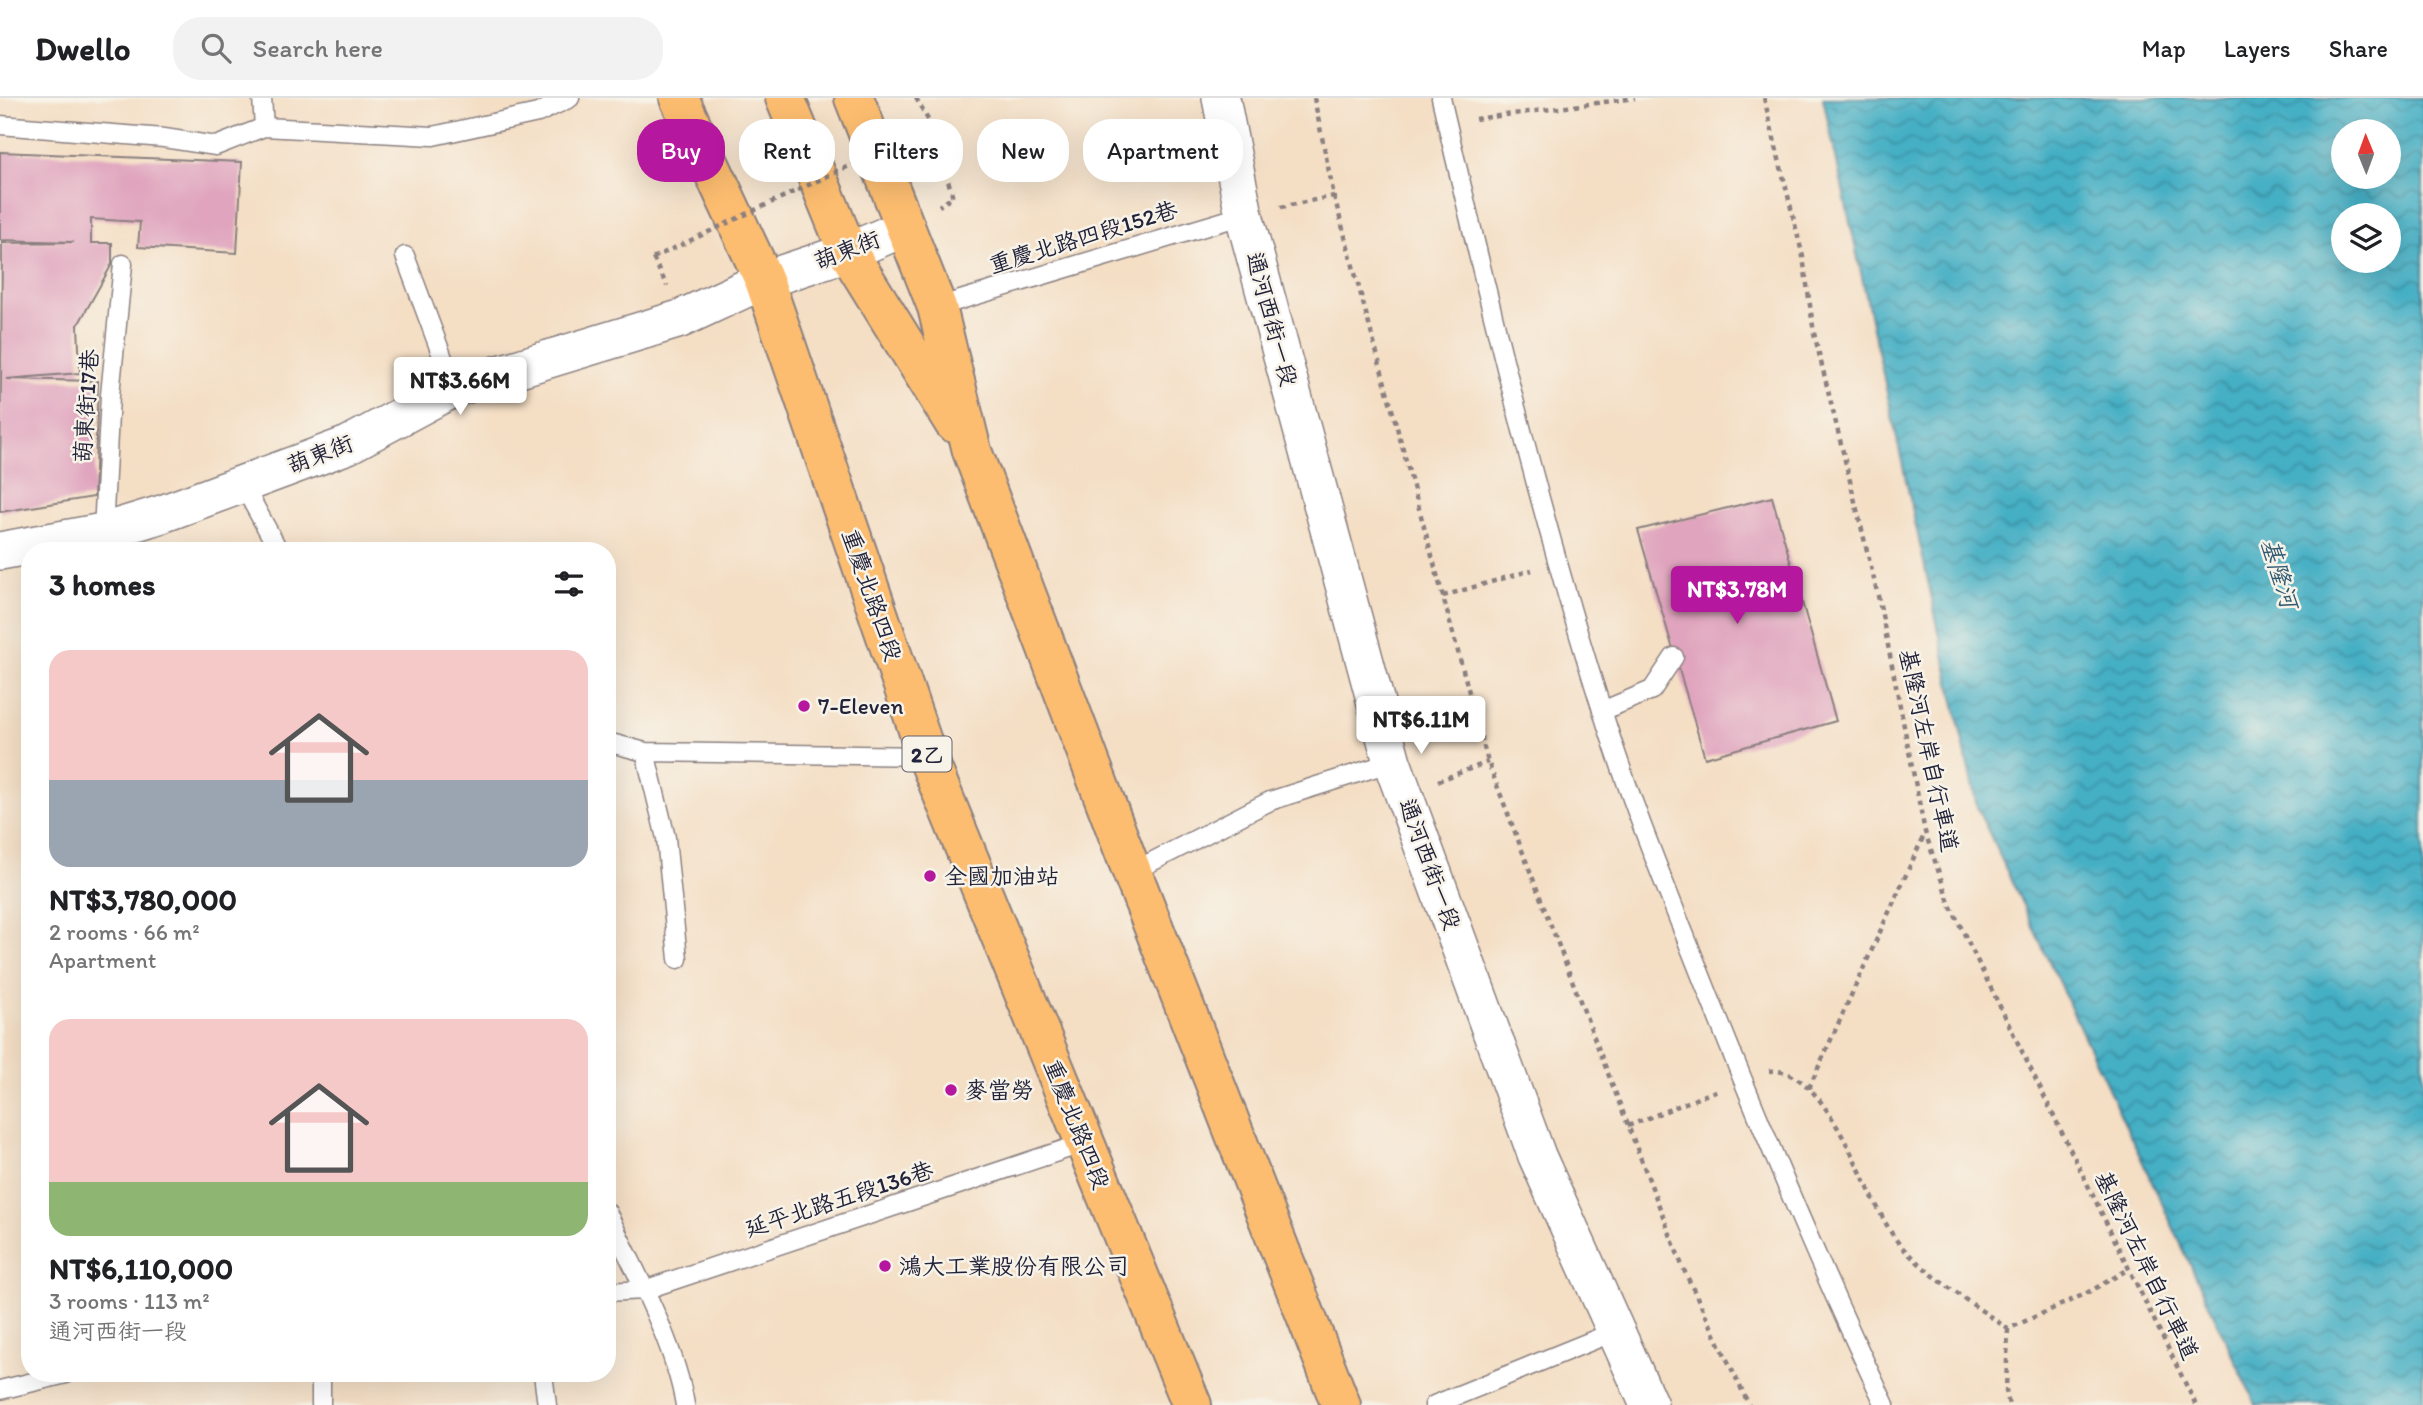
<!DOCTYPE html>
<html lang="en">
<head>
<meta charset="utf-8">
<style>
  body { margin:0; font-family:Itim,"LXGW WenKai TC",sans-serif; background:#f2f2f2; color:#202124; height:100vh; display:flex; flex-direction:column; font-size:26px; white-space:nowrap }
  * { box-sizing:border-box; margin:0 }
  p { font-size:23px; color:#757577 }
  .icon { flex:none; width:38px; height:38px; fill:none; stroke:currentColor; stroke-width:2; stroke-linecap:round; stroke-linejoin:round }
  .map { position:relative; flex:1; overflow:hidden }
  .panel { position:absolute; left:21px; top:444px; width:595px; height:840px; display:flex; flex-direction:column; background:#fff; border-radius:28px; box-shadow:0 7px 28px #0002 }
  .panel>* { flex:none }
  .guide { position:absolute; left:637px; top:21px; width:665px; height:63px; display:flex; gap:14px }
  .needle { width:46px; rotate:359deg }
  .controls { position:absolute; left:2331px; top:21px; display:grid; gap:14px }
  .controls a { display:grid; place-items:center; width:70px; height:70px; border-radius:50%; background:#fff; box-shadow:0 7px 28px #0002; font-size:35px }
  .price { position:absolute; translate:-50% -60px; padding:0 16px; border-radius:7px; background:#fff; color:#222; font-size:23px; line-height:46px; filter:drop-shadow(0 2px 4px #0008) }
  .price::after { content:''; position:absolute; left:50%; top:42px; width:21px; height:16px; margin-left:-10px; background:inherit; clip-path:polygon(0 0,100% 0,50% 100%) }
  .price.selected { background:#b5179e; color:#fff }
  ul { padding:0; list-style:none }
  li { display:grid; align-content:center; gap:14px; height:371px; padding:0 28px }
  li span { display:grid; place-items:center; height:217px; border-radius:21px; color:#555 }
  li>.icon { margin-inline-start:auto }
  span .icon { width:126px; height:126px; fill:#fffc; stroke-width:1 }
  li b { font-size:30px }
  h2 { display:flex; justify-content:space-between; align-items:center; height:84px; padding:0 28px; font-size:30px }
  .chip { padding:0 24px; border-radius:28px; background:#fff; box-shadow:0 7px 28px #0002; font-size:24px; line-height:63px }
  .chip.selected { background:#b5179e; color:#fff }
  header { display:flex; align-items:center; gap:42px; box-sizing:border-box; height:98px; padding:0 35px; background:#fff; border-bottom:2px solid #e0e0e0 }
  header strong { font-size:33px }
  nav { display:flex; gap:38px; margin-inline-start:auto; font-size:24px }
  .search { width:490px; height:63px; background:#f2f2f2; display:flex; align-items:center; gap:18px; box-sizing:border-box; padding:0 24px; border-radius:28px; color:#757577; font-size:26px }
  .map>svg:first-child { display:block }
</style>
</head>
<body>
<header>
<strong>Dwello</strong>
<div class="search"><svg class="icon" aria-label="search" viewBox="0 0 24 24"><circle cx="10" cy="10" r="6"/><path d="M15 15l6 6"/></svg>Search here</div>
<nav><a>Map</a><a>Layers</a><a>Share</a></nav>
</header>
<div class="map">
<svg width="2423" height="1307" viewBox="0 0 2423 1307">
  <defs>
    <pattern id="water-waves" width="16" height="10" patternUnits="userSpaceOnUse" patternTransform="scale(1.75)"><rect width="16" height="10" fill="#45afc4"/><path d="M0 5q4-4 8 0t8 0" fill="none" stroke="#398ea0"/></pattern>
  </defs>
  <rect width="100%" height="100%" fill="#f7f3e8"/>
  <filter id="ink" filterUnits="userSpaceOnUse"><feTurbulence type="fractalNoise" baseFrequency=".0143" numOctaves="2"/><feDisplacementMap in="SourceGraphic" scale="14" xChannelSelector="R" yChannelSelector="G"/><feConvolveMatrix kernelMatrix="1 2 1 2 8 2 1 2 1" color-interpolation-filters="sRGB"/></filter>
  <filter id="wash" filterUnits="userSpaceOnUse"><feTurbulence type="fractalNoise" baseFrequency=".00686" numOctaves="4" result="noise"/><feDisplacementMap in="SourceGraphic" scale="28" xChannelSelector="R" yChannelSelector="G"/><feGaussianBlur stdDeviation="1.57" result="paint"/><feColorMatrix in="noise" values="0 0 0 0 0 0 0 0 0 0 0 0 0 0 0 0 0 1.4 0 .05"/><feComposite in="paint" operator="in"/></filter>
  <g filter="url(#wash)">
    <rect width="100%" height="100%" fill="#f4dec4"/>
    <path fill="url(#water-waves)" stroke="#346880" stroke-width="2" fill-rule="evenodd" d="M1823,0H2423V1307H2256L1977,709ZM2343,33H2389V79H2343ZM2343,117H2389V163H2343Z"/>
    <g id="blocks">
      <path fill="#e0a4be" d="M0,54L242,64L237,155L138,149L140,124L91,121V145H112V166L78,227L80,275L6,281L98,283L94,399L0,414L2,145L74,144L0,142Z
        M1772,399L1836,623L1705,660L1638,432Z"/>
    </g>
  </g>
  <g filter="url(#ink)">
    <use href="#blocks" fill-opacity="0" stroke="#8b8080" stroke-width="2"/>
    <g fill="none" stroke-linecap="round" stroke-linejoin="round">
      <g stroke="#8b8080" stroke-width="21">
        <path id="service" d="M262,0L264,29
          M1441,0C1489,205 1538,411 1602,612C1632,709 1672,804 1709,898C1764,1036 1821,1173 1885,1307
          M0,27L164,40L216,48L264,29L433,38L538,15L570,0
          M405,158L454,290
          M937,209L1244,117
          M242,385L279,453
          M106,453L103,434L110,297L123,166
          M1602,613L1652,592L1674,559
          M607,644L645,654L927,658
          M645,654L666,740L678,861
          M1132,774L1270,703L1392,664
          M607,1114C634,1171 675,1245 685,1307
          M607,1194L644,1192L1084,1045
          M321,1276V1307
          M543,1276L547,1307
          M0,1292L66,1276
          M1434,1307L1616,1233"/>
      </g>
      <g stroke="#8b8080" stroke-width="40">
        <path id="minor" d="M1221,0L1244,117L1392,664L1537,1058L1649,1307
          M0,453L103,434L162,416L348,347L454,290L680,221L764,182L848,154L906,129"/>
      </g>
      <g stroke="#8b8080" stroke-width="42">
        <path id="primary" d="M679,0L764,182L927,658L1192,1307
          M785,0L848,154L954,325
          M854,0L937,209L972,353L1132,774L1341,1307"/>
      </g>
      <path stroke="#8b8080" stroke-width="4.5" stroke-dasharray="5 5" stroke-linecap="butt" d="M916,0L932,29L953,99L939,108
        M1314,0L1334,98L1488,664L1683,1170L1749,1307
        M1764,0L1803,159L1814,235L1879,502L1925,734L1950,807L2196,1307
        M1475,21L1635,0
        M1281,109L1334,98
        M653,160L667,188
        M1443,498L1532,472
        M1438,683L1488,664
        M1769,973C1832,967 1867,1112 1902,1149C1932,1181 1973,1206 2008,1231L2085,1196L2129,1171
        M1809,990L1925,735
        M1628,1028L1718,992
        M2008,1231L2006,1293L2009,1307"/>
      <use href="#service" stroke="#fff" stroke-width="18"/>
      <use href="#minor" stroke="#fff" stroke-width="37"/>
      <use href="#primary" stroke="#fcbd6f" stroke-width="38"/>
      <path stroke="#8b8080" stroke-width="4.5" stroke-dasharray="5 5" stroke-linecap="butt" d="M653,160L932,29"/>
    </g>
  </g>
  <g fill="#b5179e" stroke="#f7f3e8" stroke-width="2.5">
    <circle cx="804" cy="608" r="7"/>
    <circle cx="930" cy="778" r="7"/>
    <circle cx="951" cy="992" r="7"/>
    <circle cx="885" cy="1168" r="7"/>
  </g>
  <g text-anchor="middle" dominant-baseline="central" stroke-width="5" stroke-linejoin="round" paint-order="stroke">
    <rect fill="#f7f3e8" stroke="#62616f" stroke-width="2" x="902.5" y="638.5" width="49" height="35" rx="5"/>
    <g font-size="21" font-weight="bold" fill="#22223b">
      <text x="927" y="656">2乙</text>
    </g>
    <g font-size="23" fill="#22223b" stroke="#f7f3e8">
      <text transform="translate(1083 139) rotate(-17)">重慶北路四段152巷</text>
      <text transform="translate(847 152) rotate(-21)">葫東街</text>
      <text transform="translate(1272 221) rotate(75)">通河西街一段</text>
      <text transform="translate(86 308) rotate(-86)">葫東街17巷</text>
      <text transform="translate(320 356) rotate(-21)">葫東街</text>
      <text transform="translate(872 497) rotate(71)">重慶北路四段</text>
      <text transform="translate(1929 652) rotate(78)">基隆河左岸自行車道</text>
      <text transform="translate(1430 766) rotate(70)">通河西街一段</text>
      <text transform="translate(1077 1026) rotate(68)">重慶北路四段</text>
      <text transform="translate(839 1101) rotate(-18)">延平北路五段136巷</text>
      <text transform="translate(2147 1167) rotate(64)">基隆河左岸自行車道</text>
    </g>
    <g font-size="23" fill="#22223b" stroke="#f7f3e8" text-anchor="start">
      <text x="818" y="608">7-Eleven</text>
      <text x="944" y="778">全國加油站</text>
      <text x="965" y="992">麥當勞</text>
      <text x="899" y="1168">鴻大工業股份有限公司</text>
    </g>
    <g font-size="24" font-style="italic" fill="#305a72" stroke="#f7f3e8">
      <text transform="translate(2280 475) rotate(73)">基隆河</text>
    </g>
  </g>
</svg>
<div class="controls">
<a><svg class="needle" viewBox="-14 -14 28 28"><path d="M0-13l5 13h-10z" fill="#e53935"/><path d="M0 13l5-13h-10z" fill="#757577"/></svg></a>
<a><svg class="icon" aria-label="layers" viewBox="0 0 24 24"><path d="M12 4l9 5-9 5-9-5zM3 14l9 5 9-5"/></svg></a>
</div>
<b class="price" style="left:460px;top:319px">NT$3.66M</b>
<b class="price selected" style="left:1737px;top:528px">NT$3.78M</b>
<b class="price" style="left:1421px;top:658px">NT$6.11M</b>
<div class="guide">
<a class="chip selected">Buy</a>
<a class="chip">Rent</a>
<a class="chip">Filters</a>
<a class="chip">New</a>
<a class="chip">Apartment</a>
</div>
<section class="panel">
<h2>3 homes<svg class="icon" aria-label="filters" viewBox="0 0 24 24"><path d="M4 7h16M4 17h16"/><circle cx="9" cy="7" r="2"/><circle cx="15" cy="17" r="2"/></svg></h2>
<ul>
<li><span style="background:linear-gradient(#f6c9c9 60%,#9aa5b1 0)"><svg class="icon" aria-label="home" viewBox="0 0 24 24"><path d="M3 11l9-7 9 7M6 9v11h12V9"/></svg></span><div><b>NT$3,780,000</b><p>2 rooms · 66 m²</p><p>Apartment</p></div></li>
<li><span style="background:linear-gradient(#f6c9c9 75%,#8fb573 0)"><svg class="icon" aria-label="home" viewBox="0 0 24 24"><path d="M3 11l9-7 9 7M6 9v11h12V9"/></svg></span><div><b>NT$6,110,000</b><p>3 rooms · 113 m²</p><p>通河西街一段</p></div></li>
</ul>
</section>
</div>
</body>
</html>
